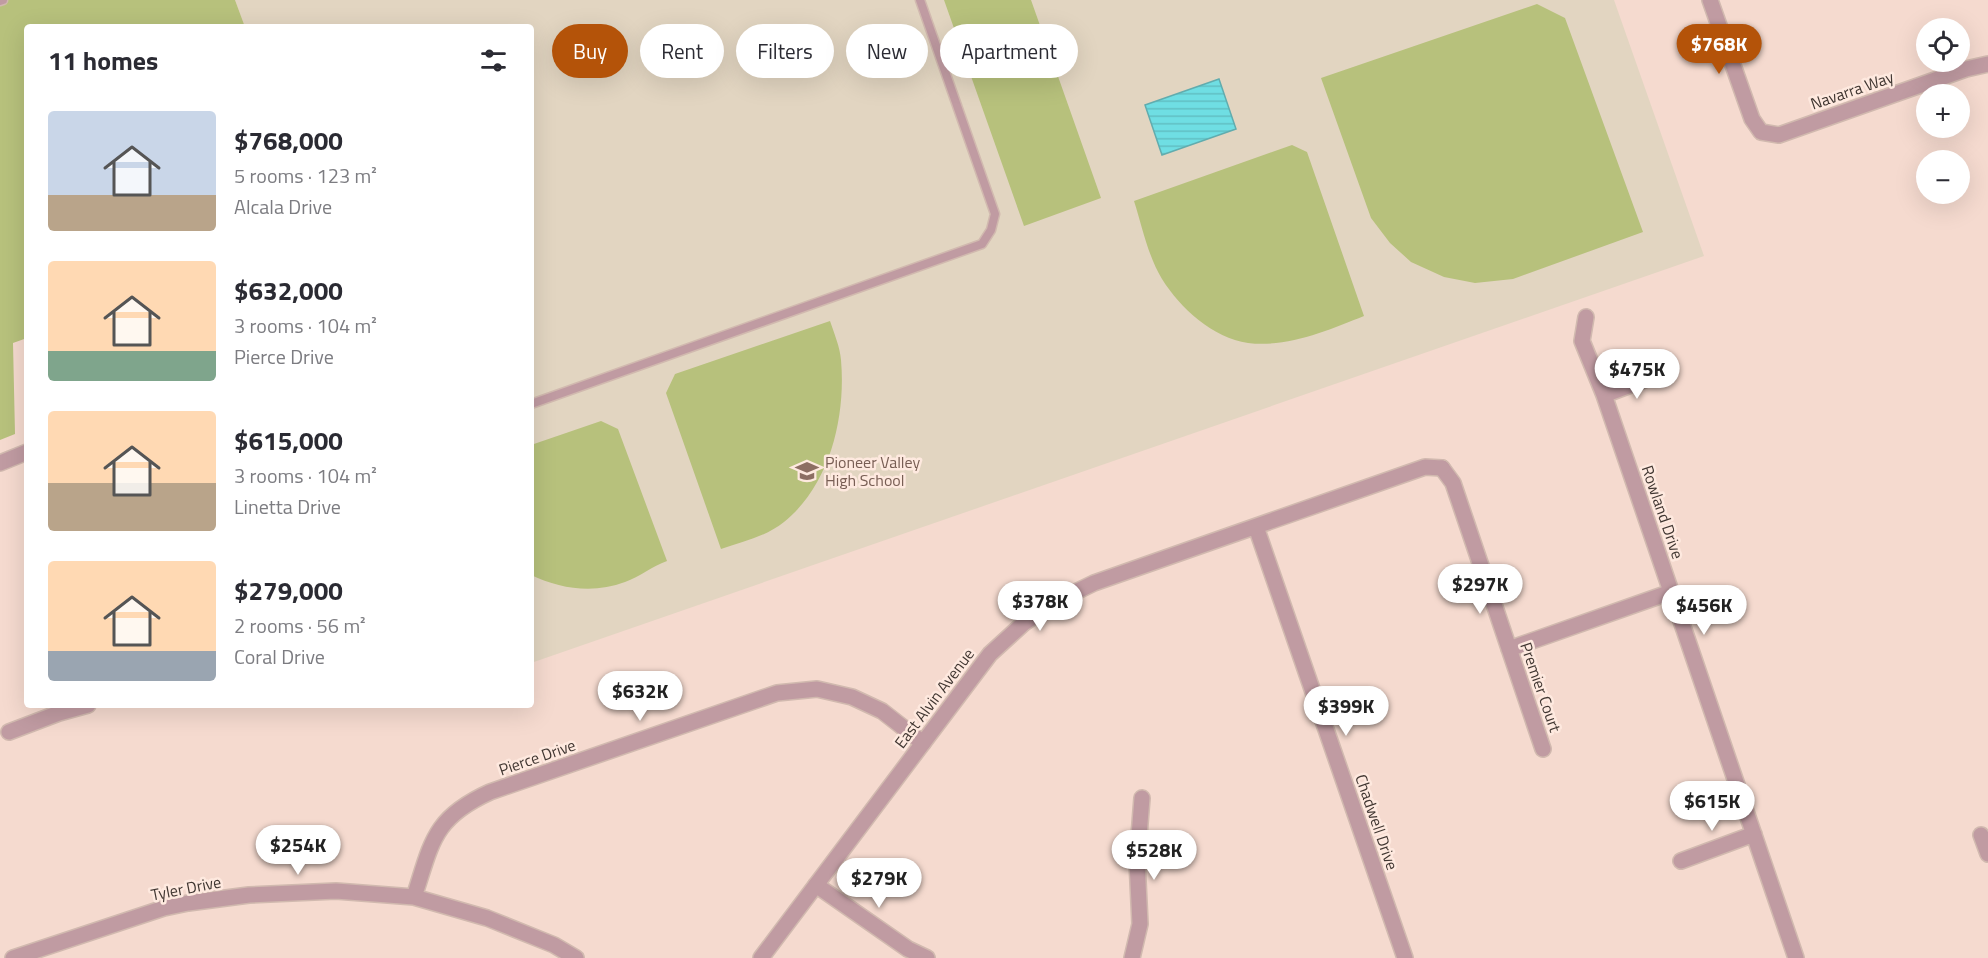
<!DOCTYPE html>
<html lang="en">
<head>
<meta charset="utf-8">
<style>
  body { margin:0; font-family:"Titillium Web",sans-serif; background:#f7f7f7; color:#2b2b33; height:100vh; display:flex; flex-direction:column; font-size:22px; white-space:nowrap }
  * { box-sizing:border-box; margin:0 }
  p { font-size:20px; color:#7c7c81 }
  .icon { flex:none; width:33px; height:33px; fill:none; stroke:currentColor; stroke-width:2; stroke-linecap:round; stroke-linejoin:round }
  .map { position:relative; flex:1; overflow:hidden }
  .panel { position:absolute; left:24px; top:24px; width:510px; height:684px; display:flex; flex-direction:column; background:#fff; border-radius:6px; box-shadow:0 6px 24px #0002 }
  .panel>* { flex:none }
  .banner { position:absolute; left:552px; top:24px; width:570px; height:54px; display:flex; gap:12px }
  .tools { position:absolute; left:1916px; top:18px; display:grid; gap:12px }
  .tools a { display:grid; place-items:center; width:54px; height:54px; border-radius:50%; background:#fff; box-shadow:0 6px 24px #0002; font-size:30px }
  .price { position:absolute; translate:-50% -51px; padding:0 14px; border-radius:21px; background:#fff; color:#222; font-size:20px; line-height:39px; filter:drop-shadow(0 2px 3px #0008) }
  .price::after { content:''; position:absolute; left:50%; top:36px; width:18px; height:14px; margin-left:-9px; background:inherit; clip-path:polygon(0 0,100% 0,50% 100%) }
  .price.active { background:#b45309; color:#fff }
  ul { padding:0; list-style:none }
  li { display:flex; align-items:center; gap:18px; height:150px; padding:0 24px }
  li span { display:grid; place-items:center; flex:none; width:168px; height:120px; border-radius:6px; color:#555 }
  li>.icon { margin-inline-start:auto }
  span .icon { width:72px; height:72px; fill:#fffc; stroke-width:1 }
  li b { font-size:26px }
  h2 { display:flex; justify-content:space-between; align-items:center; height:72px; padding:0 24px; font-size:26px }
  .pill { padding:0 21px; border-radius:27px; background:#fff; box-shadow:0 6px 24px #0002; font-size:21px; line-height:54px }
  .pill.active { background:#b45309; color:#fff }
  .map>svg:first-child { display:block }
</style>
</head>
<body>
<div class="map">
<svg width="1988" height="958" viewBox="0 0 1988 958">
  <defs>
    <pattern id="water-rules" width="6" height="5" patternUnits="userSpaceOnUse" patternTransform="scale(1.5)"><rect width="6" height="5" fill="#6fdee3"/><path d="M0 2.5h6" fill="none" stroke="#61bfc3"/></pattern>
  </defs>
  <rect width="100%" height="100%" fill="#f5dacf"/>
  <path fill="#e2d5c1" d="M235,0H1614L1704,256L531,663V27H245Z"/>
  <path fill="#b7c17c" d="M0,0H235L245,27H27V338L13,343L15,434L0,440Z
    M944,0H1031L1101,198L1024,226Z
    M1537,4L1565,18L1643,232L1513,279L1475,283L1444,277L1411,262L1390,243L1371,218L1321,78Z
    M1292,145L1307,152L1364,316C1329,330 1287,348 1248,343C1213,338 1180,308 1162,279C1148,256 1142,226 1134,201Z
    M830,321C834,333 840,347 841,360C846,417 830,485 784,522C767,536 742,542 721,549L666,393L675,374Z
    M601,421L618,429L667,561C652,566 640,577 625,582C594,594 560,589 531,575V445Z"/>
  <path fill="url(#water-rules)" stroke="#61acae" stroke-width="1.5" d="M1219,79L1236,129L1162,155L1145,105Z"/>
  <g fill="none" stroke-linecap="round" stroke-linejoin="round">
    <g stroke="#d1b9af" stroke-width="11">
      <path id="service" d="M0,1L3,0
        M531,404L982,244L991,230L995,214L920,0"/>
    </g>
    <g stroke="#d1b9af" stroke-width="18">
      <path id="minor" d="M1710,0L1752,119L1761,132L1779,135L1966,69L1988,64
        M1586,317L1582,341L1604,395L1796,958
        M1604,395L1660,374
        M0,463L27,452
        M1442,468L1453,483L1543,749
        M1256,527L1405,958
        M1509,649L1671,592
        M9,732L59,713L88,705
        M1981,835L1988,854
        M1681,861L1754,834
        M816,885L908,949L927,958
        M414,897C432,842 433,818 490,792L777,693L817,689L852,697L882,711L923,743
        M13,958L164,908L188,903L249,895L336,891L414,897L487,918L554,945L576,958
        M1132,958L1140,924L1137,861L1142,798"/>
    </g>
    <g stroke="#d1b9af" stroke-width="18">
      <path id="tertiary" d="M761,958L990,654L1024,623L1055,602L1094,583L1425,467L1442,468"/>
    </g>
    <use href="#service" stroke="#c09ba2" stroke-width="8"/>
    <use href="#minor" stroke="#c09ba2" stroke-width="15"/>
    <use href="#tertiary" stroke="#c09ba2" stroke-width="15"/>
  </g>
  <defs>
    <g id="school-bare" transform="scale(1.8)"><path d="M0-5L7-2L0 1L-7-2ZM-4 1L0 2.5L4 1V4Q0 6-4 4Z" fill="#8d6e63" stroke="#fee9df" stroke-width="2.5" paint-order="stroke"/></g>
  </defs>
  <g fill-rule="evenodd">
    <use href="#school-bare" x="807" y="471"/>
  </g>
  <g text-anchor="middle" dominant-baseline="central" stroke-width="5" stroke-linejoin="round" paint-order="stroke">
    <g font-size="16" fill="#403631" stroke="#fee9df">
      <text transform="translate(1852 90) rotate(-19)">Navarra Way</text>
      <text transform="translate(1663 512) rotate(71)">Rowland Drive</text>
      <text transform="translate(1541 687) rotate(71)">Premier Court</text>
      <text transform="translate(934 698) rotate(-53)">East Alvin Avenue</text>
      <text transform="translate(537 757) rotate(-19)">Pierce Drive</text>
      <text transform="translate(1377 822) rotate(71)">Chadwell Drive</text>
      <text transform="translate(186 888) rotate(-11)">Tyler Drive</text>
    </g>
    <g font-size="16" fill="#785e54" stroke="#fee9df" text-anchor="start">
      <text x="825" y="462">Pioneer Valley<tspan x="825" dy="18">High School</tspan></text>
    </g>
  </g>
</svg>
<div class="tools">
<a><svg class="icon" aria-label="locate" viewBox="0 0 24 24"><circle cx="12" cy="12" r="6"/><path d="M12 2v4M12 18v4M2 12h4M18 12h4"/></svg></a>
<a>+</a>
<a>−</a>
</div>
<b class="price active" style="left:1719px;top:75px">$768K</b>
<b class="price" style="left:1637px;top:400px">$475K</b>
<b class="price" style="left:1480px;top:615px">$297K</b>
<b class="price" style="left:1040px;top:632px">$378K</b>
<b class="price" style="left:1704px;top:636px">$456K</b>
<b class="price" style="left:640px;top:722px">$632K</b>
<b class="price" style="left:1346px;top:737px">$399K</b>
<b class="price" style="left:1712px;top:832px">$615K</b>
<b class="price" style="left:298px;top:876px">$254K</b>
<b class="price" style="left:1154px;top:881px">$528K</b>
<b class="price" style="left:879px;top:909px">$279K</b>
<div class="banner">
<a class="pill active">Buy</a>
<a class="pill">Rent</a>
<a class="pill">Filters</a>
<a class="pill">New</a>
<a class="pill">Apartment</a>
</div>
<section class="panel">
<h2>11 homes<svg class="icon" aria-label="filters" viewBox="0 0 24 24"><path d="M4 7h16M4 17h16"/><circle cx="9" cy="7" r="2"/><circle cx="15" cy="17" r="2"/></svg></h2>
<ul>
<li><span style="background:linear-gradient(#c9d6e8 70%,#b9a48a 0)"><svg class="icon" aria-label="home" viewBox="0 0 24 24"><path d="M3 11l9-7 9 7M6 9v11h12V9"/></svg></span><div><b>$768,000</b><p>5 rooms · 123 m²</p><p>Alcala Drive</p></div></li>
<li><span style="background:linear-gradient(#ffd9b3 75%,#7fa58c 0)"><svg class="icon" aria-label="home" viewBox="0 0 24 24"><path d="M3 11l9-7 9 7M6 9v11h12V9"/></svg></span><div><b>$632,000</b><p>3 rooms · 104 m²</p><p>Pierce Drive</p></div></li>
<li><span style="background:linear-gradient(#ffd9b3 60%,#b9a48a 0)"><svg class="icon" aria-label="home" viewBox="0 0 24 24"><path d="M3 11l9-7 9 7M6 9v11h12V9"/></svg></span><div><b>$615,000</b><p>3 rooms · 104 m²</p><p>Linetta Drive</p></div></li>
<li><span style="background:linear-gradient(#ffd9b3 75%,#9aa5b1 0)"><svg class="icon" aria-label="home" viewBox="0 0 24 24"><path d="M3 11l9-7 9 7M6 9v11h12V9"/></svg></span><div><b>$279,000</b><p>2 rooms · 56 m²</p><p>Coral Drive</p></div></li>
</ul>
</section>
</div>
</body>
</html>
